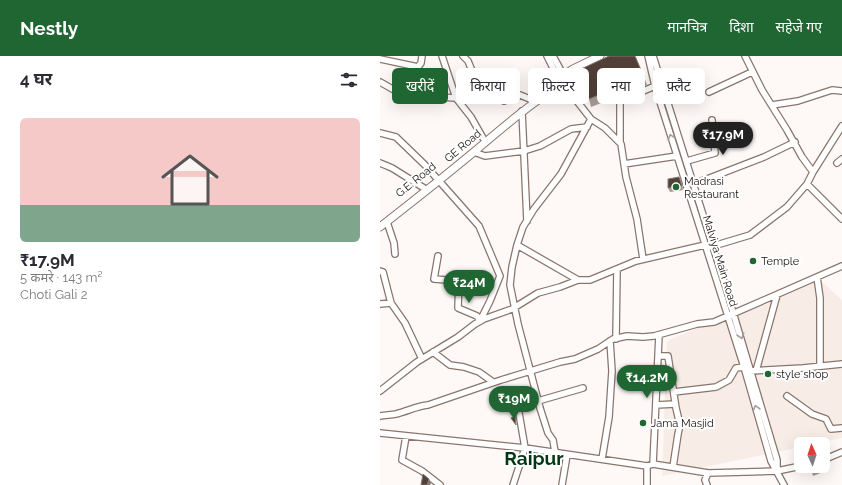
<!DOCTYPE html>
<html lang="hi">
<head>
<meta charset="utf-8">
<style>
  body { margin:0; font-family:Raleway,"Noto Sans Devanagari",sans-serif; background:#f2f2f3; color:#2b2b33; height:100vh; display:flex; flex-direction:column; font-size:15px; white-space:nowrap }
  * { box-sizing:border-box; margin:0 }
  p { font-size:13px; color:#7c7c81 }
  .icon { flex:none; width:22px; height:22px; fill:none; stroke:currentColor; stroke-width:2; stroke-linecap:round; stroke-linejoin:round }
  .map { position:relative; flex:1; overflow:hidden }
  .panel { display:flex; flex-direction:column; background:#fff; width:380px }
  .panel>* { flex:none }
  .top-card { position:absolute; left:12px; top:12px; width:380px; height:36px; display:flex; gap:8px }
  .needle { width:26px; rotate:357deg }
  .controls { position:absolute; left:414px; top:381px; display:grid; gap:8px }
  .controls a { display:grid; place-items:center; width:36px; height:36px; border-radius:6px; background:#fff; box-shadow:0 4px 16px #0002; font-size:20px }
  .price { position:absolute; translate:-50% -34px; padding:0 9px; border-radius:14px; background:#206632; color:#fff; font-size:13px; line-height:26px; filter:drop-shadow(0 1px 2px #0008) }
  .price::after { content:''; position:absolute; left:50%; top:24px; width:12px; height:9px; margin-left:-6px; background:inherit; clip-path:polygon(0 0,100% 0,50% 100%) }
  .price.on { background:#222; color:#fff }
  ul { padding:0; list-style:none }
  li { display:grid; align-content:center; gap:8px; height:212px; padding:0 20px }
  li+li { border-top:1px solid #e1e1e2 }
  li span { display:grid; place-items:center; height:124px; border-radius:6px; color:#555 }
  li>.icon { margin-inline-start:auto }
  span .icon { width:72px; height:72px; fill:#fffc; stroke-width:1 }
  li b { font-size:17px }
  h2 { display:flex; justify-content:space-between; align-items:center; height:48px; padding:0 20px; font-size:17px }
  .pill { padding:0 14px; border-radius:6px; background:#fff; box-shadow:0 4px 16px #0002; font-size:14px; line-height:36px }
  .pill.on { background:#206632; color:#fff }
  header { display:flex; align-items:center; gap:24px; box-sizing:border-box; height:56px; padding:0 20px; background:#206632; color:#fff }
  header strong { font-size:19px }
  nav { display:flex; gap:22px; margin-inline-start:auto; font-size:14px }
  main { display:flex; flex:1; min-height:0 }
  .map>svg:first-child { display:block }
</style>
</head>
<body>
<header>
<strong>Nestly</strong>
<nav><a>मानचित्र</a><a>दिशा</a><a>सहेजे गए</a></nav>
</header>
<main>
<section class="panel">
<h2>4 घर<svg class="icon" aria-label="filters" viewBox="0 0 24 24"><path d="M4 7h16M4 17h16"/><circle cx="9" cy="7" r="2"/><circle cx="15" cy="17" r="2"/></svg></h2>
<ul>
<li><span style="background:linear-gradient(#f6c9c9 70%,#7fa58c 0)"><svg class="icon" aria-label="home" viewBox="0 0 24 24"><path d="M3 11l9-7 9 7M6 9v11h12V9"/></svg></span><div><b>₹17.9M</b><p>5 कमरे · 143 m²</p><p>Choti Gali 2</p></div></li>
</ul>
</section>
<div class="map">
<svg width="462" height="429" viewBox="0 0 462 429">
  <rect width="100%" height="100%" fill="#fef9f7"/>
  <path fill="#f8ece7" d="M437,221L462,244V382L434,388H421V391L282,420L287,285Z"/>
  <g fill="none" stroke-linecap="round" stroke-linejoin="round">
    <g stroke="#89756c" stroke-width="8">
      <path id="minor" d="M62,0L76,42L91,61L103,82
        M83,0L88,5L100,34
        M167,0L181,28L185,30L211,63L225,72L241,88L246,121L257,163L263,203
        M173,0L185,22
        M268,0L275,30L364,311L391,405L404,429
        M273,0L341,216L397,404V412
        M365,0L382,34L407,74L422,101L433,116
        M0,3L38,11L41,7L42,0
        M0,26L23,39L76,42L94,37L108,30L117,41L124,45L140,39L150,43L153,47
        M164,30L171,23L172,13
        M329,36L372,16
        M392,49L418,45L452,34L462,35
        M142,55L147,165
        M0,77L16,81L45,109L99,170L120,220L110,245L100,265
        M240,86V45L275,30
        M94,96L105,100L144,95L160,90L191,73L207,71
        M307,105L335,97L332,64
        M0,107L12,112L44,132
        M457,107L462,103
        M244,108L297,100
        M314,128L384,101L415,86
        M427,128L462,163
        M7,166L14,187L15,198
        M137,189L198,224
        M330,191L370,179L407,151L427,128L433,116L462,70
        M58,200L54,223L79,225L78,252L97,260L100,265
        M0,215L3,216L11,247L25,267L42,303
        M437,221L440,242V310
        M0,248L11,247
        M236,283L237,213
        M53,296L70,309L84,311L99,316L113,326
        M279,300H288L296,352L300,369L298,378L293,411
        M369,315L423,312L462,308
        M376,315L397,239
        M0,335L37,306L78,281L95,268L104,263L132,253L158,237L180,231L198,224H210L256,205L325,189
        M294,336L336,331L349,324L356,312L364,311
        M407,340L432,358L446,363L451,373L462,372
        M158,345L203,332
        M276,349L295,348
        M0,360C5,359 11,359 16,358C28,355 37,350 48,349L121,324L180,306L195,303L218,293L233,283L247,280L263,281L274,280L317,268L334,266L462,210
        M0,377L145,392L267,410L273,408L328,417L397,415L421,410
        M26,380L22,404L42,415L60,429
        M175,396L173,384L168,377L160,352L138,268L130,229L132,211L137,189L143,171L154,153L181,118L211,63
        M222,403L229,361L231,330L232,315L230,285
        M443,404L462,396
        M273,408L279,279
        M133,429L145,392L139,357
        M182,429L187,399
        M267,429V410
        M327,429L325,424L328,417"/>
    </g>
    <g stroke="#89756c" stroke-width="9">
      <path id="major" d="M158,37L193,13L220,0
        M0,171C32,146 64,121 95,95C133,63 163,36 208,14"/>
    </g>
    <use href="#minor" stroke="#fff" stroke-width="5.5"/>
    <use href="#major" stroke="#fff" stroke-width="7"/>
  </g>
  <path fill="#a89d98" d="M264,21L267,29L211,51L209,43Z
    M299,121L304,134L290,136L288,132Z
    M443,406L446,415L433,420L430,410Z"/>
  <path fill="#867872" d="M49,423L51,427L50,429H47Z"/>
  <path fill="#534139" stroke="#867872" d="M229,0H255L264,21L209,43L199,14Z
    M299,121L302,130L288,132V123Z
    M135,360L136,369L131,362Z
    M443,406L445,411L432,416L430,410H443Z
    M43,418L49,423L47,429H41Z"/>
  <defs><path id="oneway-chevron" d="M-2-3.5L2.5 0L-2 3.5" fill="none" stroke-width="1.6" stroke-linecap="round" stroke-linejoin="round"/></defs>
  <g stroke="#a39f9e">
    <use href="#oneway-chevron" transform="translate(291 81) rotate(-107)"/>
    <use href="#oneway-chevron" transform="translate(361 280) rotate(73)"/>
    <use href="#oneway-chevron" transform="translate(376 352) rotate(-106)"/>
  </g>
  <g fill="#206632" stroke="#fff" stroke-width="1.5">
    <circle cx="296" cy="131" r="4"/>
    <circle cx="373" cy="205" r="4"/>
    <circle cx="388" cy="318" r="4"/>
    <circle cx="263" cy="367" r="4"/>
  </g>
  <g text-anchor="middle" dominant-baseline="central" stroke-width="4" stroke-linejoin="round" paint-order="stroke">
    <g font-size="11" fill="#18100d" stroke="#fff">
      <text transform="translate(83 90) rotate(-40)">GE Road</text>
      <text transform="translate(36 124) rotate(-39)">G.E. Road</text>
      <text transform="translate(340 205) rotate(73)">Malviya Main Road</text>
    </g>
    <g font-size="11" fill="#18100d" stroke="#fff" text-anchor="start">
      <text x="304" y="125">Madrasi<tspan x="304" dy="13">Restaurant</tspan></text>
      <text x="381" y="205">Temple</text>
      <text x="396" y="318">style shop</text>
      <text x="271" y="367">Jama Masjid</text>
    </g>
    <g font-size="19" font-weight="bold" fill="#033613" stroke="#fff">
      <text x="154" y="402">Raipur</text>
    </g>
  </g>
</svg>
<div class="controls">
<a><svg class="needle" viewBox="-14 -14 28 28"><path d="M0-13l5 13h-10z" fill="#e53935"/><path d="M0 13l5-13h-10z" fill="#7c7c81"/></svg></a>
</div>
<b class="price on" style="left:343px;top:100px">₹17.9M</b>
<b class="price" style="left:89px;top:248px">₹24M</b>
<b class="price" style="left:267px;top:343px">₹14.2M</b>
<b class="price" style="left:134px;top:364px">₹19M</b>
<div class="top-card">
<a class="pill on">खरीदें</a>
<a class="pill">किराया</a>
<a class="pill">फ़िल्टर</a>
<a class="pill">नया</a>
<a class="pill">फ़्लैट</a>
</div>
</div>
</main>
</body>
</html>
